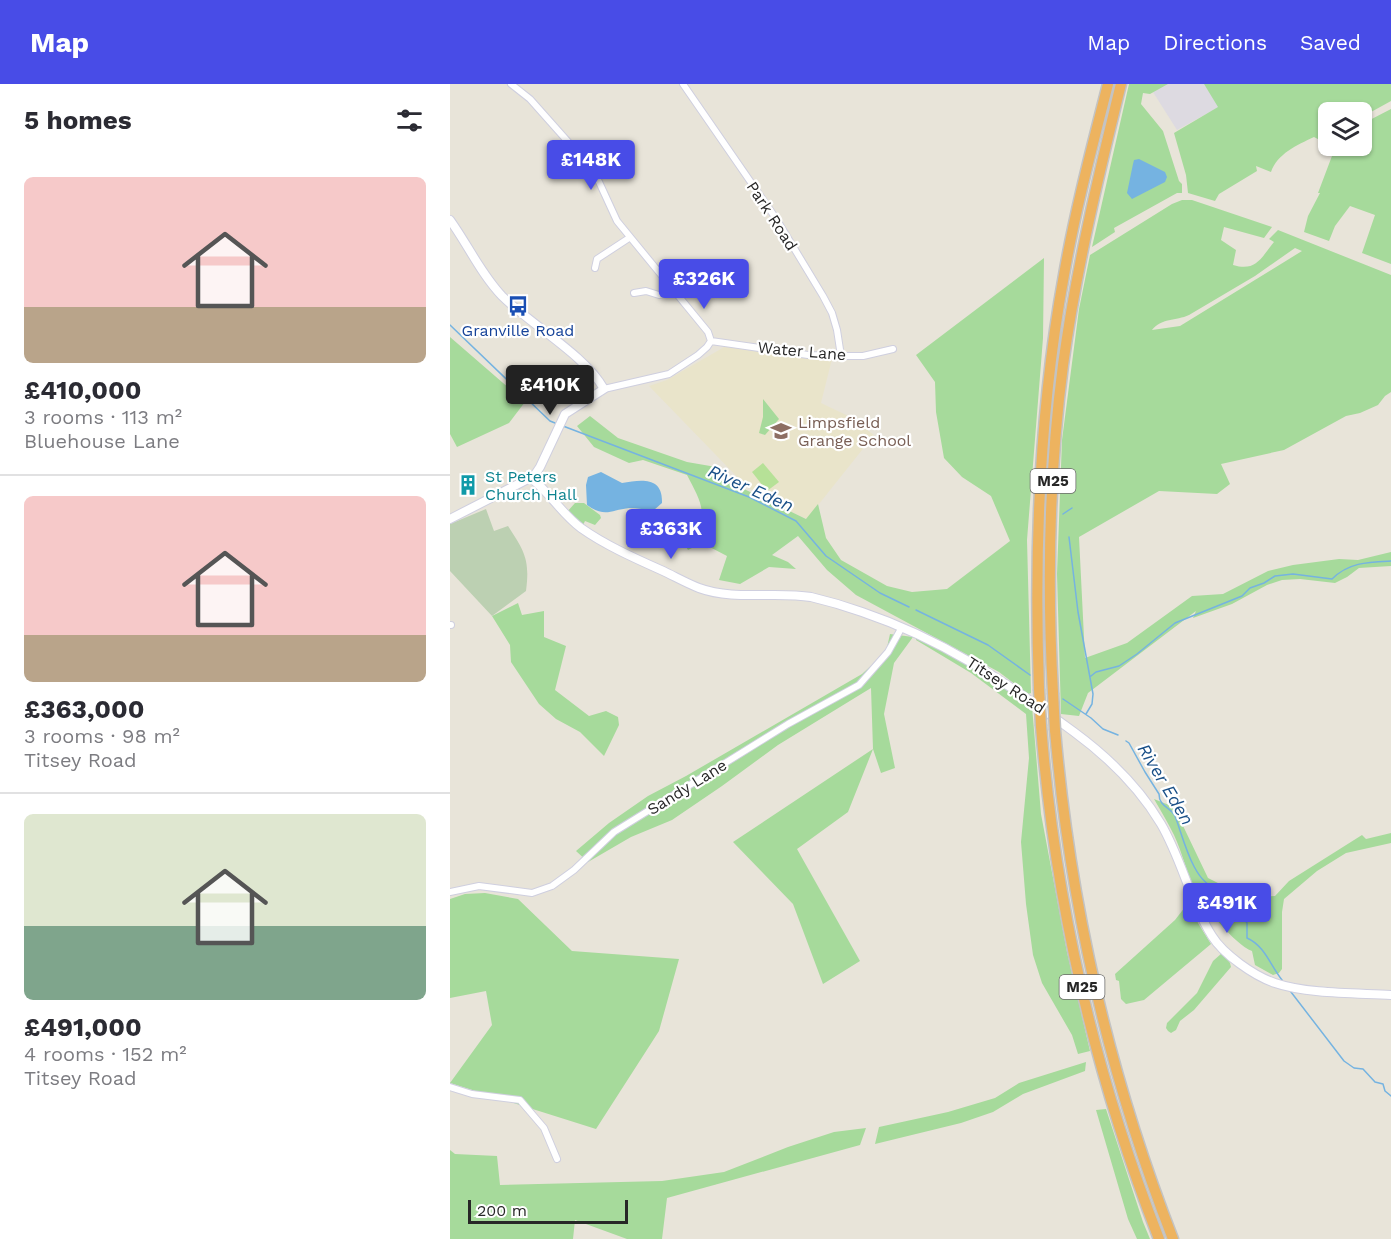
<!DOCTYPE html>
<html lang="en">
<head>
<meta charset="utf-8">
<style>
  body { margin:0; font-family:"Work Sans",sans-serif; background:#f2f2f3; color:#2b2b33; height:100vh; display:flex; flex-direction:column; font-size:22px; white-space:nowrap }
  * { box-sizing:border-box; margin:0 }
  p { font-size:20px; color:#7c7c81 }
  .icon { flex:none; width:33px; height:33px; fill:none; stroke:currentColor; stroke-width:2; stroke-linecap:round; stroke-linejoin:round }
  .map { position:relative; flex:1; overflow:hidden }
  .side { display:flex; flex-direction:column; background:#fff; width:450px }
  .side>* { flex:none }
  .controls { position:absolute; left:868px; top:18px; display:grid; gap:12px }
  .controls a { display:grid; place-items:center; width:54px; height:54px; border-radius:9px; background:#fff; box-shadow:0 2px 4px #0004; font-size:30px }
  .scale { position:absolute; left:18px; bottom:15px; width:160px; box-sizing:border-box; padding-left:6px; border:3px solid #272727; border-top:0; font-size:16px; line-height:21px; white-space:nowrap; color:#272727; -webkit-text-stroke:4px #fff; paint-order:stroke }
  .price { position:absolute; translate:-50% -51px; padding:0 14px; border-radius:6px; background:#484ce7; color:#fff; font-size:20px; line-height:39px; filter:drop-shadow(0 2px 3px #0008) }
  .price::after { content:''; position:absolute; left:50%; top:36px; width:18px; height:14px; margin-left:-9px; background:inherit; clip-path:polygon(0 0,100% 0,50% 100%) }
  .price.on { background:#222; color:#fff }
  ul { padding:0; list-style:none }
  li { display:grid; align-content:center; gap:12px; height:318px; padding:0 24px }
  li+li { border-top:2px solid #e1e1e2 }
  li span { display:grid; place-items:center; height:186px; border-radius:9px; color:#555 }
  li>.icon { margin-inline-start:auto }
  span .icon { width:108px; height:108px; fill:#fffc; stroke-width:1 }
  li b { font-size:26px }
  h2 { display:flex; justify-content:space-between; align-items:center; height:72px; padding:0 24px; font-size:26px }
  header { display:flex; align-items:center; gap:36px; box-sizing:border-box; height:84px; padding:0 30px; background:#484ce7; color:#fff }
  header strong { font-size:28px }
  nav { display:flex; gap:33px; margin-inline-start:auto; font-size:21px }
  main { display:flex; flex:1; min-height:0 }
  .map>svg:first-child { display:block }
</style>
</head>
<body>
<header>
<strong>Map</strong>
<nav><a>Map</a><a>Directions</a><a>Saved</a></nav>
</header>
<main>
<section class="side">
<h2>5 homes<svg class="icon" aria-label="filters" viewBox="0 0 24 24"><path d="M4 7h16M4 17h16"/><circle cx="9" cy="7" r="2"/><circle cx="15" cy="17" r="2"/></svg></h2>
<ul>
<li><span style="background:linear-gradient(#f6c9c9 70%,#b9a48a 0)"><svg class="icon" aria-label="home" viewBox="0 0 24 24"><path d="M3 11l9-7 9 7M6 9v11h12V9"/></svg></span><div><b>£410,000</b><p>3 rooms · 113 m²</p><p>Bluehouse Lane</p></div></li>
<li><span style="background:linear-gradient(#f6c9c9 75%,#b9a48a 0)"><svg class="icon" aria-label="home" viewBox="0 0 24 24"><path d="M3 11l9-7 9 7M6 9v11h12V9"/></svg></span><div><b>£363,000</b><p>3 rooms · 98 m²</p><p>Titsey Road</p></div></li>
<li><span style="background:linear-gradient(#dfe7d0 60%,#7fa58c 0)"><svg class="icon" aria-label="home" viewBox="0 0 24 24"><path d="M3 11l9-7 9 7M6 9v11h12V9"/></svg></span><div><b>£491,000</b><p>4 rooms · 152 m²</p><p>Titsey Road</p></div></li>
</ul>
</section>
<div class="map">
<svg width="941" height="1155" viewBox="0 0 941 1155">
  <rect width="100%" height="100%" fill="#e8e4d9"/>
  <path fill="#dddae1" d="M718,0H754L769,23L727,46L703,8Z"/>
  <path fill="#e9e4ca" d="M276,262L382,275L371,319L415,340L413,343L424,351L357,435L322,419L296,402L199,302L217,296Z"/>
  <path fill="#a6da9b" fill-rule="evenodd" d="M679,0H718L700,10L693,9L691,20L713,47L729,97L732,100V109H727L664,144L665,148L642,163Z
    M754,0H941V17L912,33V28H879V61L864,53C847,61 827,70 821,88L806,82L807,87L769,110L765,117L738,109L736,91L724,49L768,23Z
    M941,25V180L912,169L925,131L900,122L885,142L879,157L854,148L858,132L870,109H868L885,64L881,62H912V40Z
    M732,116H742L822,143L814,154L774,143L771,156L786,166L783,181C806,188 811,174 824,158L819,155L828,146L941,191V308L935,312L928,321L910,329L896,332L834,366L771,380L780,400L767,410L709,407L629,453L635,574L677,559L742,512L773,510L818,487L843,481L889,475L908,476L941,468V482L909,484L897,493L885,499L850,495L832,496L817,501L782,520L743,534L746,527L638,609L629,632L611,630L607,490L612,356L629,225L640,171L722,120ZM845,164L852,167L730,242L702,246C711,234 726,237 739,231L805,192Z
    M594,174L593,254L577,456L581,609L578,610L549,588L406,511L377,486L348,452L322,471L338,478L346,485L319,483L290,500L269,496L277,472L252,459L238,466L234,459C262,434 252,420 237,391L193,376L179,379L144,363L127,342L140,332L168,354L237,378L266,383L292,404L356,435L368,420L376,454L391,476L437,502L462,508L497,505L560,457L541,412L512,393L494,374L486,328L485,298L466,271Z
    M0,253L75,318L59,339L7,363L0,350Z
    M313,315L329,335L315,351L309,349L313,333Z
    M125,419H134L150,431L151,434L145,441L135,437L132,443L117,428Z
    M68,519L72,531L94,527V553L116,562L105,606L139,632L156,627L168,633L169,641L154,672L130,648L106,635L89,620L61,578L60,561L42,532Z
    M440,550L463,553L444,579L434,630L445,684L431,689L423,665L421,604L328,661L272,702L222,736L181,753L138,778L126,767L159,739L198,712L236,692L412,590L436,568Z
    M466,551L521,582L582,622L591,730L617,868L640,967L628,970L622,951L592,899L583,871L576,820L571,758L579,674L576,630L521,589L466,556Z
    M423,665L398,728L347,765L410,877L373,900L343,820L283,758Z
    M704,715L724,723L758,794L770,800L776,808L802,813L825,812L839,797L912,751L916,755L941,749V759L896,769L867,787L834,815L832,828V885L829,889L823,891L805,881L802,867C785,861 752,820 744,803C736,787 732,768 724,751C718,739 711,727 704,715Z
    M35,809L68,815L122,867L229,875L209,947L146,1045L0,999L42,941L36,907L0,914V815L15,810Z
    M736,810L748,839L761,860L694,916L676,920L671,915L669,897L666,896L665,890L725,836L735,823Z
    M772,869L780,879L781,883L744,926L730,937L726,946L721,949L718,947L716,944L717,939L747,909L763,877Z
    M636,978L635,987L573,1010L543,1028L511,1039L425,1060L429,1043L498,1028L545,1014L569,999Z
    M656,1025L693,1138L700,1155H687L678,1135L646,1026Z
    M416,1044L410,1061L217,1114L212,1155H177L125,1136L123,1155H0V1066L5,1070L47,1072L50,1101L212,1097L274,1088L338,1063L384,1048Z"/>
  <path fill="#bcd0b2" d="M36,425L44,447L58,442C75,468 80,476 76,507L42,532L0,487V440Z"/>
  <path fill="#b6e197" d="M313,379L329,398L317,407L302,388Z"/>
  <path fill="#75b3e1" d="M689,75L715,88L717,93L715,98L682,115L677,109L683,80L684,76Z
    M151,388L172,399C191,396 213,392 212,419L204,426C196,426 187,424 179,424C161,426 155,434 137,421L136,401L138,393Z"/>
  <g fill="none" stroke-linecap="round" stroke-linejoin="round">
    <path stroke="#75b3e1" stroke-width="1.5" d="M0,241L100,337L105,339
      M113,342L299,413L346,437L376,472L430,509L459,523
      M613,430L622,424
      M619,453L628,528L643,610L642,620L636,630
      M466,526L538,561L580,591
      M641,592L646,588L669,582L687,570L725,539L792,512L800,504L814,499L825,492L843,490L882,495C899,478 919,478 941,477
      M613,615L641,634L653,645L668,651
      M676,657L679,659L695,688L709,710C709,723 721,723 725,732C733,752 743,800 767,804L771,817L781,825L792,832L797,839V854C815,862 820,881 832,896
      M841,908L894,977L904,984L913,985L925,998L933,1000L935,1007L941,1012"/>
    <g stroke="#cfcfdf" stroke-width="8">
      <path id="minor" d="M61,0L80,15L144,87L167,137L258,248L261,257
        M233,0L327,136L373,212L382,229L387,246L391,272
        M145,184L147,175L179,154
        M184,209L196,207L209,211L223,207
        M261,257L358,271L391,272H413L443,265
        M154,305L219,290L248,271L257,263L261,257
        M0,541H1
        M0,808L29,802L82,809L102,802L124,786L164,748L338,640L409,601L438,568L452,543
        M0,1003L22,1010L70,1016L94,1044L107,1075"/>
    </g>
    <g stroke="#cfcfdf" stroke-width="10">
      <path id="tertiary" d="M0,136C18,161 31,190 52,212C81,241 135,271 154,305L115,330L90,383L82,395"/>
    </g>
    <g stroke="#cfcfdf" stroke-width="10">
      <path id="secondary" d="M0,435L78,395H82C100,409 112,430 131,444C155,461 184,474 211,486C224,492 236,499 249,504C284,517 325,507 361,513C378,517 395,522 412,528C492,555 556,598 624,648C658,673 689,703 711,740C732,776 740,817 762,852C773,870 804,892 825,899C857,910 906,909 941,911"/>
    </g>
    <g stroke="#c3c3c3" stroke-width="13">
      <path id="motorway" d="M589,605C584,466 589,327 614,191C625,127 642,63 658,0
        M603,609C597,500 599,389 613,281C626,186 648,93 671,0
        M591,642C605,817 645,991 709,1155
        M605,646C620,821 659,991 723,1155"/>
    </g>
    <use href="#minor" stroke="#fff" stroke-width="6"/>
    <use href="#tertiary" stroke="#fff" stroke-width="8"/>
    <use href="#secondary" stroke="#fff" stroke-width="8"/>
    <use href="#motorway" stroke="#edb35f" stroke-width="10"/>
    <g stroke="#c3c3c3" stroke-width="13" stroke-linecap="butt">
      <path id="motorway-bridge" d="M589,605L591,642
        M603,609L605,646"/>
    </g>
    <use href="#motorway-bridge" stroke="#edb35f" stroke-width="10"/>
  </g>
  <defs>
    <g id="bus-bare" transform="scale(1.62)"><path d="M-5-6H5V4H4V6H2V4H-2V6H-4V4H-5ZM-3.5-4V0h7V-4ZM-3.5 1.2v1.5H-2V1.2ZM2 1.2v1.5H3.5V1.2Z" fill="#1a4fb4" stroke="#fff" stroke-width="2.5" paint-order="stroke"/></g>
    <g id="school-bare" transform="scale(1.62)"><path d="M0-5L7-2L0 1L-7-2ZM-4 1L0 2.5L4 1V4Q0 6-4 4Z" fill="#8d6e63" stroke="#fff" stroke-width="2.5" paint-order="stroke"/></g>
    <g id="building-bare" transform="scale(1.62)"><path d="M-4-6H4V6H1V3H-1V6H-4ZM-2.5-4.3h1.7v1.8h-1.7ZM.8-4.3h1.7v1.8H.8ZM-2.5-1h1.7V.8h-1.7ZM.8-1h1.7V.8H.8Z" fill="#0f9aa8" stroke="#fff" stroke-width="2.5" paint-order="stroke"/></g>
  </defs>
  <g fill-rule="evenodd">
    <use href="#bus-bare" x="68" y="222"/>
    <use href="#school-bare" x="331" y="347"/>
    <use href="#building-bare" x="18" y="401"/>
  </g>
  <g text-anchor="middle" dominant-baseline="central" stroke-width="4.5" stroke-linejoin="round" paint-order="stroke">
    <g fill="#fff" stroke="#686868" stroke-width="1.5">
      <rect x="580.5" y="385" width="45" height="24" rx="4.5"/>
      <rect x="609.5" y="891" width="45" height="24" rx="4.5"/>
    </g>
    <g font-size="15" font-weight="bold" fill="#272727">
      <text x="603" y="397">M25</text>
      <text x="632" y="903">M25</text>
    </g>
    <g font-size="16" fill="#272727" stroke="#fff">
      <text transform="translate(322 132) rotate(57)">Park Road</text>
      <text transform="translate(352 267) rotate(5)">Water Lane</text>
      <text transform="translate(556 601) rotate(33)">Titsey Road</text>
      <text transform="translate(237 703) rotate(-32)">Sandy Lane</text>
    </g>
    <g font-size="16" fill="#164399" stroke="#fff">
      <text x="68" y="246">Granville Road</text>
    </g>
    <g font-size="16" fill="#785e54" stroke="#fff" text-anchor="start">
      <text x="348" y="338">Limpsfield<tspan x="348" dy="18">Grange School</tspan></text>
    </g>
    <g font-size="16" fill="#0d838f" stroke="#fff" text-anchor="start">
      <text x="35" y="392">St Peters<tspan x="35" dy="18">Church Hall</tspan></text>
    </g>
    <g font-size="18" font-style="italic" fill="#1a5088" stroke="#fff">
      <text transform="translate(301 404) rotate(24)">River Eden</text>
      <text transform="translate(716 700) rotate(59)">River Eden</text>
    </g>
  </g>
</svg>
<div class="controls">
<a><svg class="icon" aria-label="layers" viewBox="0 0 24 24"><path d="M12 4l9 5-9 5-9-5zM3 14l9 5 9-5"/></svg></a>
</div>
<div class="scale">200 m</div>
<b class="price" style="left:141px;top:107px">£148K</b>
<b class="price" style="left:254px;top:226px">£326K</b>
<b class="price on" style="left:100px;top:332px">£410K</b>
<b class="price" style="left:221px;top:476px">£363K</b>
<b class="price" style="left:777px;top:850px">£491K</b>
</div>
</main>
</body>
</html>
